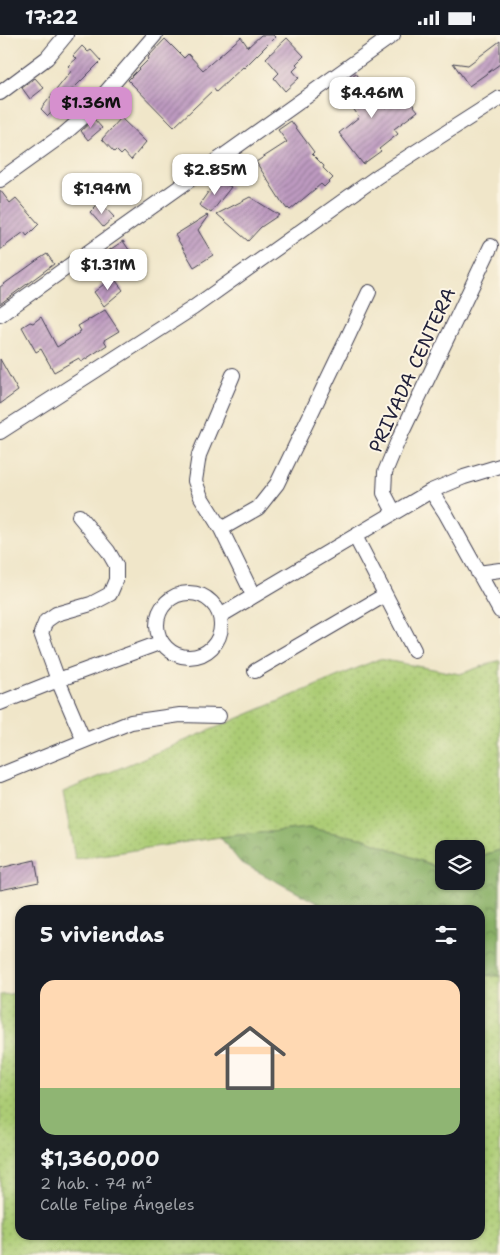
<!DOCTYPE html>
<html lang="es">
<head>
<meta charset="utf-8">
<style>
  body { margin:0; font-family:"Shantell Sans",sans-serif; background:#242831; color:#f1f3f6; height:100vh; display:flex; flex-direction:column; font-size:19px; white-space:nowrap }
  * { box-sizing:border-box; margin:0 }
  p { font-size:16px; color:#9ea1a6 }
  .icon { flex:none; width:28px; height:28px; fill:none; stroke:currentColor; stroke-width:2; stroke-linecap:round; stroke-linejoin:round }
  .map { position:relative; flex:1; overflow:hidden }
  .sheet { position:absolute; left:15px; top:870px; width:470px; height:335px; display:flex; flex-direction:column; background:#171b24; border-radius:15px; box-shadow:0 1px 4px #0004 }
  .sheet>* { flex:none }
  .controls { position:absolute; left:435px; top:805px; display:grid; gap:10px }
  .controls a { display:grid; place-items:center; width:50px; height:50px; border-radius:10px; background:#171b24; box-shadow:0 1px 4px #0004; font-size:25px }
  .price { position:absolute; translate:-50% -42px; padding:0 11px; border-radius:10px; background:#fff; color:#222; font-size:16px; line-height:32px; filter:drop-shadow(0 1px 2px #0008) }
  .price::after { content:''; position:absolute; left:50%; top:30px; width:15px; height:11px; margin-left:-8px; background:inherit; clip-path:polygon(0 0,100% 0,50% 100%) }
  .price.on { background:#d690ce; color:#111 }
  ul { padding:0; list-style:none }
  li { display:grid; align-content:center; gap:10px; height:265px; padding:0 25px }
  li span { display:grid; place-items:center; height:155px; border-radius:15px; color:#555 }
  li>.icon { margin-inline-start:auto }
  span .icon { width:90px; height:90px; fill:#fffc; stroke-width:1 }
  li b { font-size:21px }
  h2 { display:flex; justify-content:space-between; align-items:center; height:60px; padding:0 25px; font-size:21px }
  .status { display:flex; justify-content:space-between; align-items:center; height:35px; padding:0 25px; background:#171b24; direction:ltr }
  .status svg { height:14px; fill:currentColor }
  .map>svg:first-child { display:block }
</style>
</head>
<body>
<div class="status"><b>17:22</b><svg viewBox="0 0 49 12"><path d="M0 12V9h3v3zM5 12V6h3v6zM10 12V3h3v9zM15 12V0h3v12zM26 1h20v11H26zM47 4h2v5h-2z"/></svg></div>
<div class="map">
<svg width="500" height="1220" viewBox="0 0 500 1220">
  <defs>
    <pattern id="grass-dots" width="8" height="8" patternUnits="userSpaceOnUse" patternTransform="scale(1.25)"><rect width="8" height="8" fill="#accc74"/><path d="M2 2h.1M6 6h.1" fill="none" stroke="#94af65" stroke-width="1.8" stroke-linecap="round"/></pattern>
    <pattern id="forest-crowns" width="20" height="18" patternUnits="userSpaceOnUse" patternTransform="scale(1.25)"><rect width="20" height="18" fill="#89b066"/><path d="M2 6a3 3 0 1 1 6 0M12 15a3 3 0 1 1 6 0" fill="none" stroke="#708f55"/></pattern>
    <pattern id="building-hatch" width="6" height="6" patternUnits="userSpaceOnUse" patternTransform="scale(1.25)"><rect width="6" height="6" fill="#bd9ac0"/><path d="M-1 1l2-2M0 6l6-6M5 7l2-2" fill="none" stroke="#997d9d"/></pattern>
  </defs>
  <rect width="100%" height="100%" fill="#fcf5e5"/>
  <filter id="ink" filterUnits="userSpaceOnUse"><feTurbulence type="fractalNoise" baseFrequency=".02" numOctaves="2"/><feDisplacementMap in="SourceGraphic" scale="10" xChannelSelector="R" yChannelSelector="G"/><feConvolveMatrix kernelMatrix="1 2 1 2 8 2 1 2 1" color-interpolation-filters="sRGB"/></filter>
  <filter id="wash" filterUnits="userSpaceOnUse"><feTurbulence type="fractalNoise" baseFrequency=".0096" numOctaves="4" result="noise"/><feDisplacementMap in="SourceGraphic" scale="20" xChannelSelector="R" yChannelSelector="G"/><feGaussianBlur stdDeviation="1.12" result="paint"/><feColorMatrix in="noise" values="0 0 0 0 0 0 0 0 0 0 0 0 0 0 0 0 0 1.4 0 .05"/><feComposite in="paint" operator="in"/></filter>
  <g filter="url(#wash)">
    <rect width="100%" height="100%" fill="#f0e6c9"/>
    <path fill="url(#grass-dots)" stroke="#677758" d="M379,624L460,639L500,625V815L476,822V814H444V832L439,833L365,804L309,793L220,802L75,824L63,757Z
      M480,940L500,941V1220H0V960L20,958V1200H480Z"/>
    <path fill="url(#forest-crowns)" stroke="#566950" d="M309,793L365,804L439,833L444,832V846H476V822L500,815V941L480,940V875H330L240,827L220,802Z"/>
    <g id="blocks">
      <path fill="url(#building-hatch)" d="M261,0H273L275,2L244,33L243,32L216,57L214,54L174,92L128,45L149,24L148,22L165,4L184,23L188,19L203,35L241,2L248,12Z
        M287,3L304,21L296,29L298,31L293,36L299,43L285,56L274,43L279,38L266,23Z
        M500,6V29L469,51L453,28L468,30Z
        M82,11L88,17L91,15L101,26L68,59L73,64L61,77L56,73L48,81L41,74L72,35L68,31L76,24L73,21Z
        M356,38L362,47L364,46L366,49L368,48L385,73L405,60L418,76L394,94L398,99L379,114L381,116L363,129L339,98L359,82L338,51Z
        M35,43L44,53L30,64L22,53Z
        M121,83L146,107L131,125L124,117L121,120L116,115L114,117L102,104Z
        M94,84L102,93L88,105L81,96Z
        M291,86L314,117L312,119L324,131L323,133L333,143L324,152L321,149L290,175L288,173L287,174L281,166L256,127L287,107L278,95Z
        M218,143L231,152L211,178L199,170Z
        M0,155L10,168L16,163L39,189L27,201L24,197L0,215Z
        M250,162L279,180L261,192L248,206L217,179Z
        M100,167L114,182L103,192L90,177Z
        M207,180L208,181L198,195L213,220L194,232L175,200Z
        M123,206L136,225L122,235L108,216Z
        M47,219L54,229L0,269V252L39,224Z
        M113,242L123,255L104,271L94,257Z
        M105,275L119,296L104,305L107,310L81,327L79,323L54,337L41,314L36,317L22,292L30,287L33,288L41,282L57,312L79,298V297L81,296L78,291Z
        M0,324L18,356L0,369Z
        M35,825L39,847L0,855V833Z"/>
    </g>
  </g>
  <g filter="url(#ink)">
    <use href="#blocks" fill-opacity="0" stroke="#413f50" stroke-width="1"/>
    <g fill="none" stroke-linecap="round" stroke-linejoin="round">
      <g stroke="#413f50" stroke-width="16">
        <path id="minor" d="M0,58L47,23L66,0
          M0,145L64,99L87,79L155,0
          M0,280L393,0
          M233,340L199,420L195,446L201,462L221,494L253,560
          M0,397L193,273L378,141L500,63
          M431,456L446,479L500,576
          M394,477L384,458L385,437L397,408L491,211
          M79,481L108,516L116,530V545L110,559L91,569L56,579L46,586L41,598L58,645L84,706
          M221,494L258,473L277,449L345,308L369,257
          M355,501L414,615
          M478,538L500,535
          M157 590a32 32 0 1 1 64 0a32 32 0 1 1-64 0Z
          M220,581L431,456L464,442L500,431
          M255,636L385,560
          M0,668L58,645L162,607
          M0,740L131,687L180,680L219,681"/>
      </g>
      <use href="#minor" stroke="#fff" stroke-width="14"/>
    </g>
  </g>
  <g text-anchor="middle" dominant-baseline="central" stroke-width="4" stroke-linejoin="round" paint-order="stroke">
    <g font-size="19" fill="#22223b" stroke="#fcf5e5">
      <text transform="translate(412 335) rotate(-65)">PRIVADA CENTERA</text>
    </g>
  </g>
</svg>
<div class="controls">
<a><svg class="icon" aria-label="layers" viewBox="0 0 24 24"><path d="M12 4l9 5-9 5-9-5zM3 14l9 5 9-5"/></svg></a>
</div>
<b class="price" style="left:372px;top:84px">$4.46M</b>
<b class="price on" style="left:91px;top:94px">$1.36M</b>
<b class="price" style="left:215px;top:161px">$2.85M</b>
<b class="price" style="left:102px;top:180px">$1.94M</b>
<b class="price" style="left:108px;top:256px">$1.31M</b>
<section class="sheet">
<h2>5 viviendas<svg class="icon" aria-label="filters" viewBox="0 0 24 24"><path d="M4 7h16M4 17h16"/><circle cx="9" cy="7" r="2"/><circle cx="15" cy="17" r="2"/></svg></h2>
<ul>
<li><span style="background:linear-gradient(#ffd9b3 70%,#8fb573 0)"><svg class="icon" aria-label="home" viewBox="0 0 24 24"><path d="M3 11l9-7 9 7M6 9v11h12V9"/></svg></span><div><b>$1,360,000</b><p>2 hab. · 74 m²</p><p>Calle Felipe Ángeles</p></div></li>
</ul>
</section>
</div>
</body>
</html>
